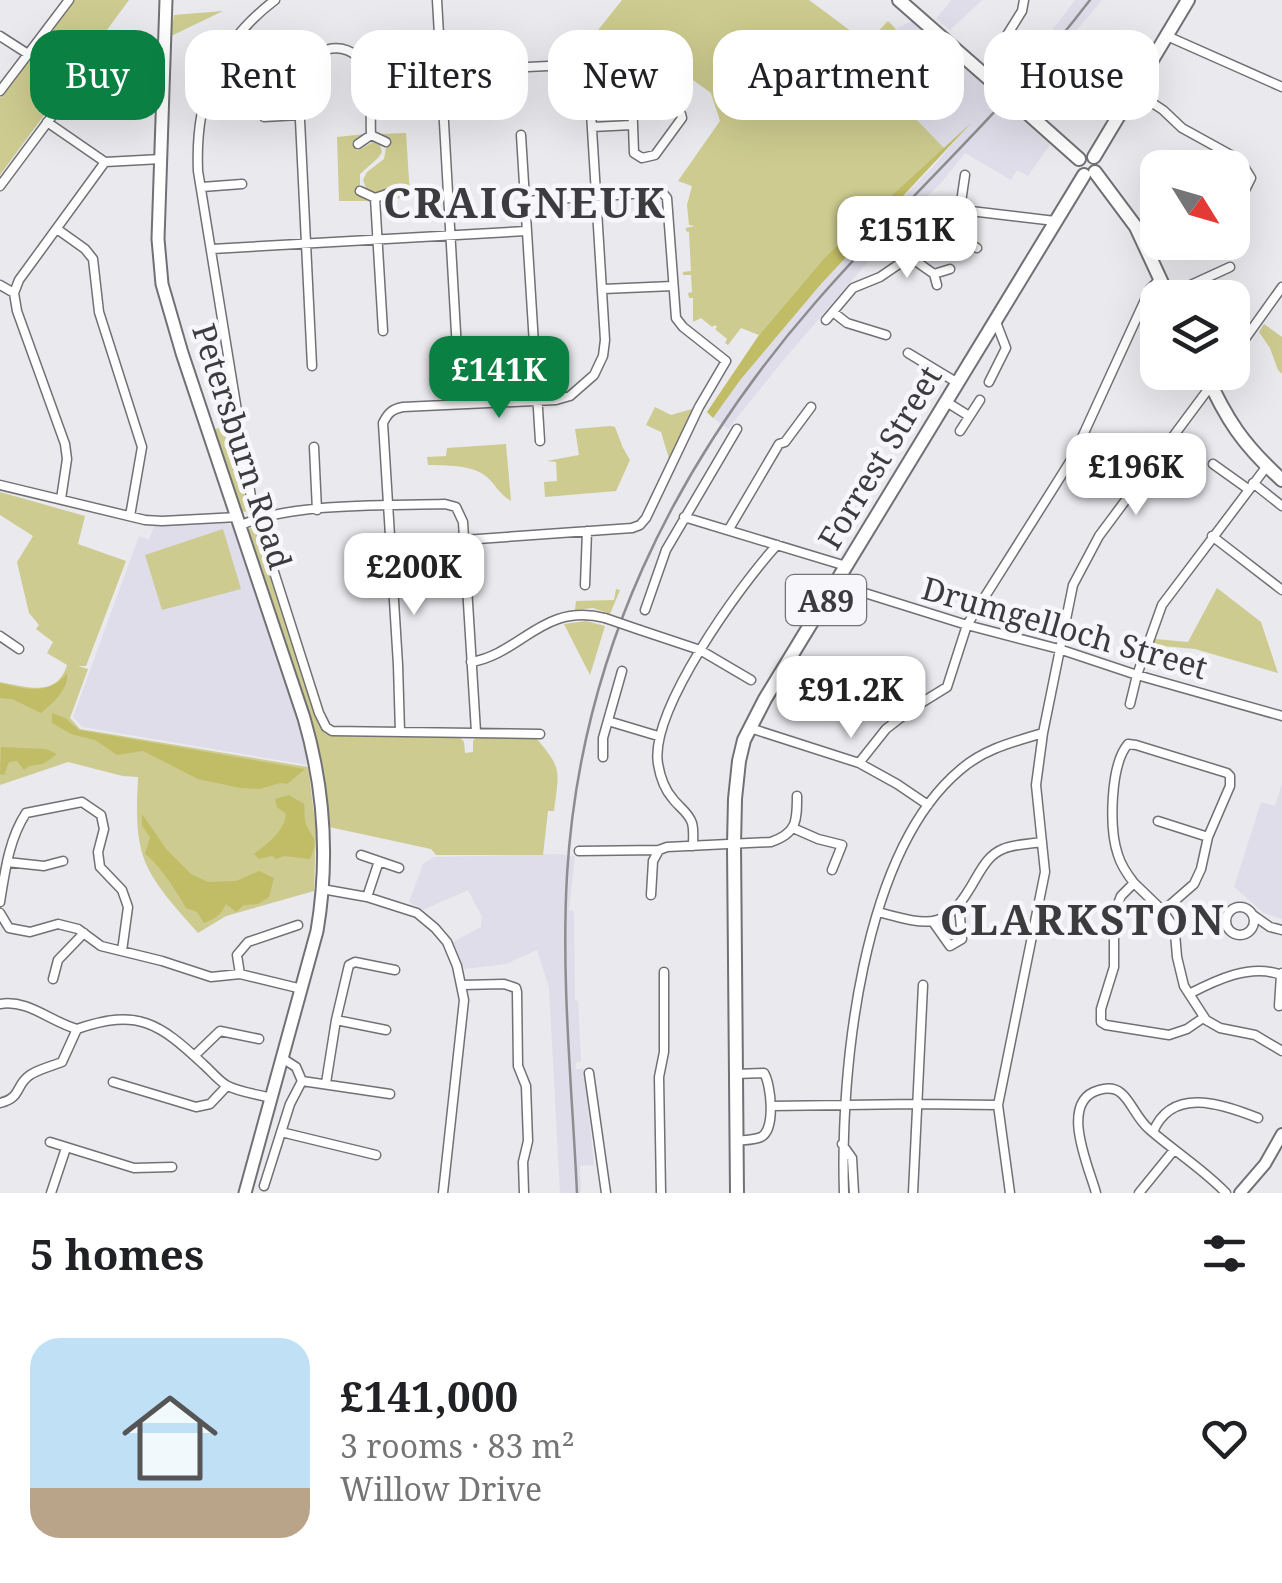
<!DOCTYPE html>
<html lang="en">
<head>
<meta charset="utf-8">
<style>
  body { margin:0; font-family:"Noto Serif",serif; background:#f6f6f6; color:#202124; height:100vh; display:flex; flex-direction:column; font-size:38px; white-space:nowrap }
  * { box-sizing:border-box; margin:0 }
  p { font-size:32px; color:#757577 }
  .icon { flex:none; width:55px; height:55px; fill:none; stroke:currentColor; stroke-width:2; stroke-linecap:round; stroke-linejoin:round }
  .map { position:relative; height:1193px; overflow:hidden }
  .drawer { display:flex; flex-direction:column; background:#fff; flex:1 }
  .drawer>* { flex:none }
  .guide { position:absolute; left:30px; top:30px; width:1222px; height:90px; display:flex; gap:20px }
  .needle { width:65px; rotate:127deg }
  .controls { position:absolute; left:1140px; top:150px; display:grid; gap:20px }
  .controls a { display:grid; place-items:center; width:110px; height:110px; border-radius:20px; background:#fff; box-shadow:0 10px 40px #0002; font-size:50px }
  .price { position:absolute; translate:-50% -85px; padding:0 22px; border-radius:20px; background:#fff; color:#222; font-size:32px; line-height:65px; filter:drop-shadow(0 2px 5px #0008) }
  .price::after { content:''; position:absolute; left:50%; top:60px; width:30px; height:22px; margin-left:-15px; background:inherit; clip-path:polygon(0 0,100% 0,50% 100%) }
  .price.active { background:#0b8043; color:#fff }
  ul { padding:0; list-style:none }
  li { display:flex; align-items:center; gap:30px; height:250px; padding:0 30px }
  li span { display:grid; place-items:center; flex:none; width:280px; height:200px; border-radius:30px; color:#555 }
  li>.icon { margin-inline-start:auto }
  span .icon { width:120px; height:120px; fill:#fffc; stroke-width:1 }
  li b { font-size:42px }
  h2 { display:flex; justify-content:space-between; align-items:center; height:120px; padding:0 30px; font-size:42px }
  .tag { padding:0 35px; border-radius:30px; background:#fff; box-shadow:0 10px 40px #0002; font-size:35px; line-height:90px }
  .tag.active { background:#0b8043; color:#fff }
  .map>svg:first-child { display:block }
</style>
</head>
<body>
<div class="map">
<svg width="1282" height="1193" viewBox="0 0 1282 1193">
  <rect width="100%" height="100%" fill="#e9e9ee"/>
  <path fill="#dedde9" d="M951,0H982L950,30L936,19Z
    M1075,0H1102L1020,97L1016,109L1050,140L1049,146L1028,176L1017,170L1011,180L965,153L941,183L912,210L781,363L728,429L713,418L741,379L821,284L863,237L933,167L959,136L945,149L916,119L870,58L896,29L913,20L998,93L1058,23Z
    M226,523L234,527L274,645L302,734L308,765L82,727L73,717L139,536L149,540L154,526Z
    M1282,783V919L1264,913L1234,887L1261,802L1275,806Z
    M557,854L575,856L569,910L574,911L575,1000L578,1001L581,1062H576L575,1069H584L594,1165L580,1166L581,1193H560L549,988L537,950L506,964L464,969L453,942L481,927L482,917L468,890L423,910L409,902L423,864L434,857Z"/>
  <path fill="#cdcb8f" d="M74,0H129L0,175V98Z
    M622,0H809L867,43L888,21L896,29L870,58L916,119L945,149L825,257L759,335L741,328L728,345L725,343L727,339L715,329L717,327L715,325L712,327L701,318L693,322V298H689L688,293L692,292L691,275H683V272L691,271L689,232L686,231V228L695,226L689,225L687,205L692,186L678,181L720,121L711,93L664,59H575Z
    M223,11L171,36H170L174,15Z
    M406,133L410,195H403L402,198L387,199L395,196L392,188L374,193L366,188L363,180L367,172L384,159L386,148L392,140L380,134Z
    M366,134L352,143L357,151L373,142L380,145L382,152L378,158L360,174V185L355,193L368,201H339L337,137Z
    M1264,324L1282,337V374L1278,370L1270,348L1259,332Z
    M655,407L671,415L699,407L671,465L661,432L646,425Z
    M236,426L239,445L234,446L239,480L244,481L249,511L242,512L214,429Z
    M610,426L615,427L623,448L630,460L616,491L545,497L544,482L557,481L556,462L547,461L579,455L575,429Z
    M506,444L511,501C498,493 496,485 487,477C472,464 446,466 428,465L427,457L446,456L447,448Z
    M0,492L85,516L78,544L126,561L86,666H78L88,669L70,718L80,729L308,767L316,829L314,891L226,916L198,933C179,911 152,884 143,856C135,831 137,803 138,777L123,776L68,762L0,785V682C27,687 57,698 67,665L47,653L53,642L36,629L39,625L29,613L17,562L33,536L0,515Z
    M254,527L317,718L324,729L459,736L464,742L465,753L473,752V741L477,736L535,737C563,769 559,770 554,811H548L543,855H436L431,849L329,827L323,773L314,732L248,529Z
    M223,529L241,589L162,610L145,555Z
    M1217,588L1261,622L1278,673L1195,649L1152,645L1155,639L1188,642Z
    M616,589L620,590L610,614L593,608L575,610L576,601L614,600Z
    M586,621L605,626L590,675L564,624Z"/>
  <path fill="#c1bd66" d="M971,123L821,284L741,379L713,418L707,412L759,335L825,257Z
    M67,673C69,689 53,703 41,713L12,699L0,698V683C25,689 50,696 67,673Z
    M52,713L65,718L79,730L305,769L287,784L280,783L260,789L240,788L198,779L143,751L117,755L95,740L71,734L52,723Z
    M1,747L46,749L57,754L43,764L29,766L24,770L17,761L9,762L4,775L0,774Z
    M289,795L304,804C305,809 304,815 305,821C309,838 321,834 310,859L284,856L276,859L272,856L259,859L254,854C267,844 284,832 286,814L277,807L275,799Z
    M142,814L167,850L191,874L208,882L236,881L259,871L274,878L269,897L258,904L244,905L236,912L226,904C221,915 216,918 204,923L197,912L186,908C177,892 159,864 145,854L150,837L142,826Z"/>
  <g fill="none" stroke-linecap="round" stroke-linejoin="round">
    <g stroke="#717175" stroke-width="11">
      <path id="minor" d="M275,0C216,45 195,98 198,171L252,503L319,713L326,727L332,731L540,734
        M437,0L460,403
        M1007,35L1022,11L1024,0
        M0,36L28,54
        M1167,36L1282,87
        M86,70L103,83
        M368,75L588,64L605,340L603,356L594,375L570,396L556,400L403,407C392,409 388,413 383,423L398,665L400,732
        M0,91L69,0
        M1134,91L1163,110L1182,128L1240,160L1251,178L1243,194
        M650,93L681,114L682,118L655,155L642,158L634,153L632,97L634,94Z
        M264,117L299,115
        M47,122L105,162L161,159
        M592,127L632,125
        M521,135L540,441
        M358,144L371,135
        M0,186L90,65
        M202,187L242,184
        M360,191L375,198L383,331
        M375,198L390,193
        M920,205L1055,221
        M960,209L965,175
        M966,210L962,239L977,248
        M57,229L85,249L93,259L99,312L142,447L130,516
        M212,249L526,231
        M907,255L934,274L937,285
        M934,274L950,269
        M0,285L14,293
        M603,289L673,286
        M1169,295L1230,267
        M833,312L847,323L886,335
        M826,320L853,288L880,277L902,262L930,229L937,206
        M908,353L956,382
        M1232,357L1282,287
        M312,366L298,79C306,49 346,35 364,65C373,81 370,117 371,135L386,142
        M989,382L1006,348L996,322
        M945,401L969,416
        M960,431L980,400
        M314,447L317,510
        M1213,464L1248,489
        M1253,483L1282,506
        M0,485L145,520L162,521L238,517
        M61,499L67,459L65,444L17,311L14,293L19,280L105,162
        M684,517L846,566
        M241,525C295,502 385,506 445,504L456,507L463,522L476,732
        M729,529L779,444L785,442L811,407
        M1212,536L1282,590
        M464,540L632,528L640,525L646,518L699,407L726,361L683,327L676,318L667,198L662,192L525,201
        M836,584L967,625L1059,649L1137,675L1282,716
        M585,585L587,531
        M645,610L666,550L737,429
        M640,630L700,650L751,680
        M0,636L19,649
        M471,662C521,654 543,602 605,618
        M1130,704L1137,675L1162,605L1267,466
        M608,721L658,736
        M750,728L859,763L897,784L928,805
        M603,757V738L622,671
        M859,763L886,729L913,708L947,687L967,625L1073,457L1150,289L1161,278
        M1158,821L1208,837
        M793,828L818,839L842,845L832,870
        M693,846C693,839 694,830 692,823C689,813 679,807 673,799C665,790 660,776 658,764C649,711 741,584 777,545
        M579,851L659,850L667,847L771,842C797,833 797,821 797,796
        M361,855L399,868
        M7,862L44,866L63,861
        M1134,883C1127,874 1121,865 1118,855C1109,829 1110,765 1128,744L1136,745L1227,773L1230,776V786L1208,837L1201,869L1194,884L1163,911
        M322,889L367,897L417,913L435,928L447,942L457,966L464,1000L443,1193
        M651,895L653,861L659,850
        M367,897L379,861
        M0,902C5,871 9,839 26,813L82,802L101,815L104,829L98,852L100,867L122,890L128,907L122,951
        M1226 921a14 14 0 1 1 28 0a14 14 0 1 1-28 0Z
        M878,912C933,927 947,930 976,878C983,866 990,854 1003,849C1014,844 1030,844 1042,842
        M0,913L9,928L30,932L58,924L78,929L101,946L162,961L211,977L240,974L302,989
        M1253,915L1270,927L1282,930
        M933,922L950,946L962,939L959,906
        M240,974L237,955L248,942L298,925
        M53,979L58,960L84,933
        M462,985L504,984L516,988L517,992L518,1066L526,1086L528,1141L523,1162L524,1193
        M1189,994C1216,980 1251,963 1281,975L1282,973
        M0,1004C28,999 51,1022 77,1029
        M1279,1006L1281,975
        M1203,1018L1187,1029L1169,1035L1106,1025L1101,1022V1009L1114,967V914L1121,896L1134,883L1163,911L1171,923L1175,933L1177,957L1184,986L1206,1020L1220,1028L1255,1035L1282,1051
        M336,1020L386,1030
        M77,1029C138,1008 159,1023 203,1064C210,1070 218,1080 226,1085C238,1092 257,1094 271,1098
        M194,1056L220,1031L259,1039
        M282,1058L296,1067L302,1081
        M589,1073L606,1193
        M735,1074L764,1073C771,1084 776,1130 761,1137C755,1140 743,1140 736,1141
        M113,1082L196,1107L210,1104L227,1086
        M326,1083L336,1020L349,965L355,962L395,970
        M0,1103C22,1098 15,1085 30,1075C39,1069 52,1066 62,1062L77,1029
        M771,1106L918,1104L998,1105
        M281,1132L376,1155
        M1153,1132C1172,1086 1222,1104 1258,1118
        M50,1142L134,1168L172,1167
        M842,1144L852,1158L854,1193
        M264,1186L290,1104L302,1081L390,1094
        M51,1193L66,1148
        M661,1193L659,1077L664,1052V972
        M844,1193C840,1072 861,853 960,770C984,749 1013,742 1043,733
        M913,1193L923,985
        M1010,1193L998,1105L1045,872L1036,785L1043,733L1073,585L1099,536L1221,372
        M1096,1193C1089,1167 1058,1101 1099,1090C1106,1088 1115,1088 1121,1093C1131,1101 1137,1119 1149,1129C1174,1151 1203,1169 1226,1193
        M1139,1193L1174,1150"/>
    </g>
    <g stroke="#717175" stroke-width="14">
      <path id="tertiary" d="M1240,1193L1265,1164L1282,1134"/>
    </g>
    <g stroke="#717175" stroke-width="15">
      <path id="secondary" d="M166,0L158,239L162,284L182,353L304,718C324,787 329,860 317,931L245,1193"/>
    </g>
    <g stroke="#717175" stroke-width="16">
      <path id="primary" d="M899,0L996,85
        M1024,110L1079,159
        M1094,157L1188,0
        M1095,172L1136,227L1169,298
        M1205,372C1226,419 1243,445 1282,480
        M737,1193L734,845L735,799L739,761L744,740L765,699L1084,175"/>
    </g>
    <use href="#minor" stroke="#fff" stroke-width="8"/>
    <use href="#tertiary" stroke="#fff" stroke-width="10"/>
    <use href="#secondary" stroke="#fff" stroke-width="11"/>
    <use href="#primary" stroke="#fff" stroke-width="12"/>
    <path stroke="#8d8d90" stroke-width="2.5" d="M577,1193C572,1087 561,981 567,875C580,657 673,466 815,303C904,200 1007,109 1090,0"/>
    <g stroke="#717175" stroke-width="11" stroke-linecap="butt">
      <path id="minor-bridge" d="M605,618L640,630"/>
    </g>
    <g stroke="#717175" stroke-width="16" stroke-linecap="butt">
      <path id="primary-bridge" d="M996,85L1024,110"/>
    </g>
    <use href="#minor-bridge" stroke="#fff" stroke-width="8"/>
    <use href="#primary-bridge" stroke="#fff" stroke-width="12"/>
  </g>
  <g text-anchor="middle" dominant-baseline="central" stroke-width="9" stroke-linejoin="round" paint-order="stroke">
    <rect fill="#f7f6fb" stroke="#747376" stroke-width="2.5" x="786" y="575" width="80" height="50" rx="8"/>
    <g font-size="30" font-weight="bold" fill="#3c3b3d">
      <text x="826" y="600">A89</text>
    </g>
    <g font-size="32" fill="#3c3b3d" stroke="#f7f6fb">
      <text transform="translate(243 446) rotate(72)">Petersburn Road</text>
      <text transform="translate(879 457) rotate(-59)">Forrest Street</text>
      <text transform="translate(1065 627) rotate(16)">Drumgelloch Street</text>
    </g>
    <g font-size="42" font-weight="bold" letter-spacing="2.5" fill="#3c3b3d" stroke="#f7f6fb">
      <text x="525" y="201">CRAIGNEUK</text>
      <text x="1083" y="918">CLARKSTON</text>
    </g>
  </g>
</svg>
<div class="controls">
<a><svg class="needle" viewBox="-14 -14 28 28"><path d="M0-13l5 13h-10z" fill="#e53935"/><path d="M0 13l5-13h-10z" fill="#757577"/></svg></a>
<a><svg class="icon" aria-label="layers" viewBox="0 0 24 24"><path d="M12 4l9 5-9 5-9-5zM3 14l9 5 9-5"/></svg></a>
</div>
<b class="price" style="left:907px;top:281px">£151K</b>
<b class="price active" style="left:499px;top:421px">£141K</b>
<b class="price" style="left:1136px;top:518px">£196K</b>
<b class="price" style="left:414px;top:618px">£200K</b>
<b class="price" style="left:851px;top:741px">£91.2K</b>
<div class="guide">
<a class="tag active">Buy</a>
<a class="tag">Rent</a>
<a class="tag">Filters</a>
<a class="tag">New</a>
<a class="tag">Apartment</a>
<a class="tag">House</a>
</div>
</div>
<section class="drawer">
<h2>5 homes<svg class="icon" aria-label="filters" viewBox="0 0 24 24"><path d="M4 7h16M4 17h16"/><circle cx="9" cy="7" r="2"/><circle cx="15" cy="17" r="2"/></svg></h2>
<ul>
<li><span style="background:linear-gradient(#bfe0f5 75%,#b9a48a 0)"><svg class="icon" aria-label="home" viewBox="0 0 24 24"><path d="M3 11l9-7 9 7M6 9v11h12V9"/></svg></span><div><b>£141,000</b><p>3 rooms · 83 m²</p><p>Willow Drive</p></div><svg class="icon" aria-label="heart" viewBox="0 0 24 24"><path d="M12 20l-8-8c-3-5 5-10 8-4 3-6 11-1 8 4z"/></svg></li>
</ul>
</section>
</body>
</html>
